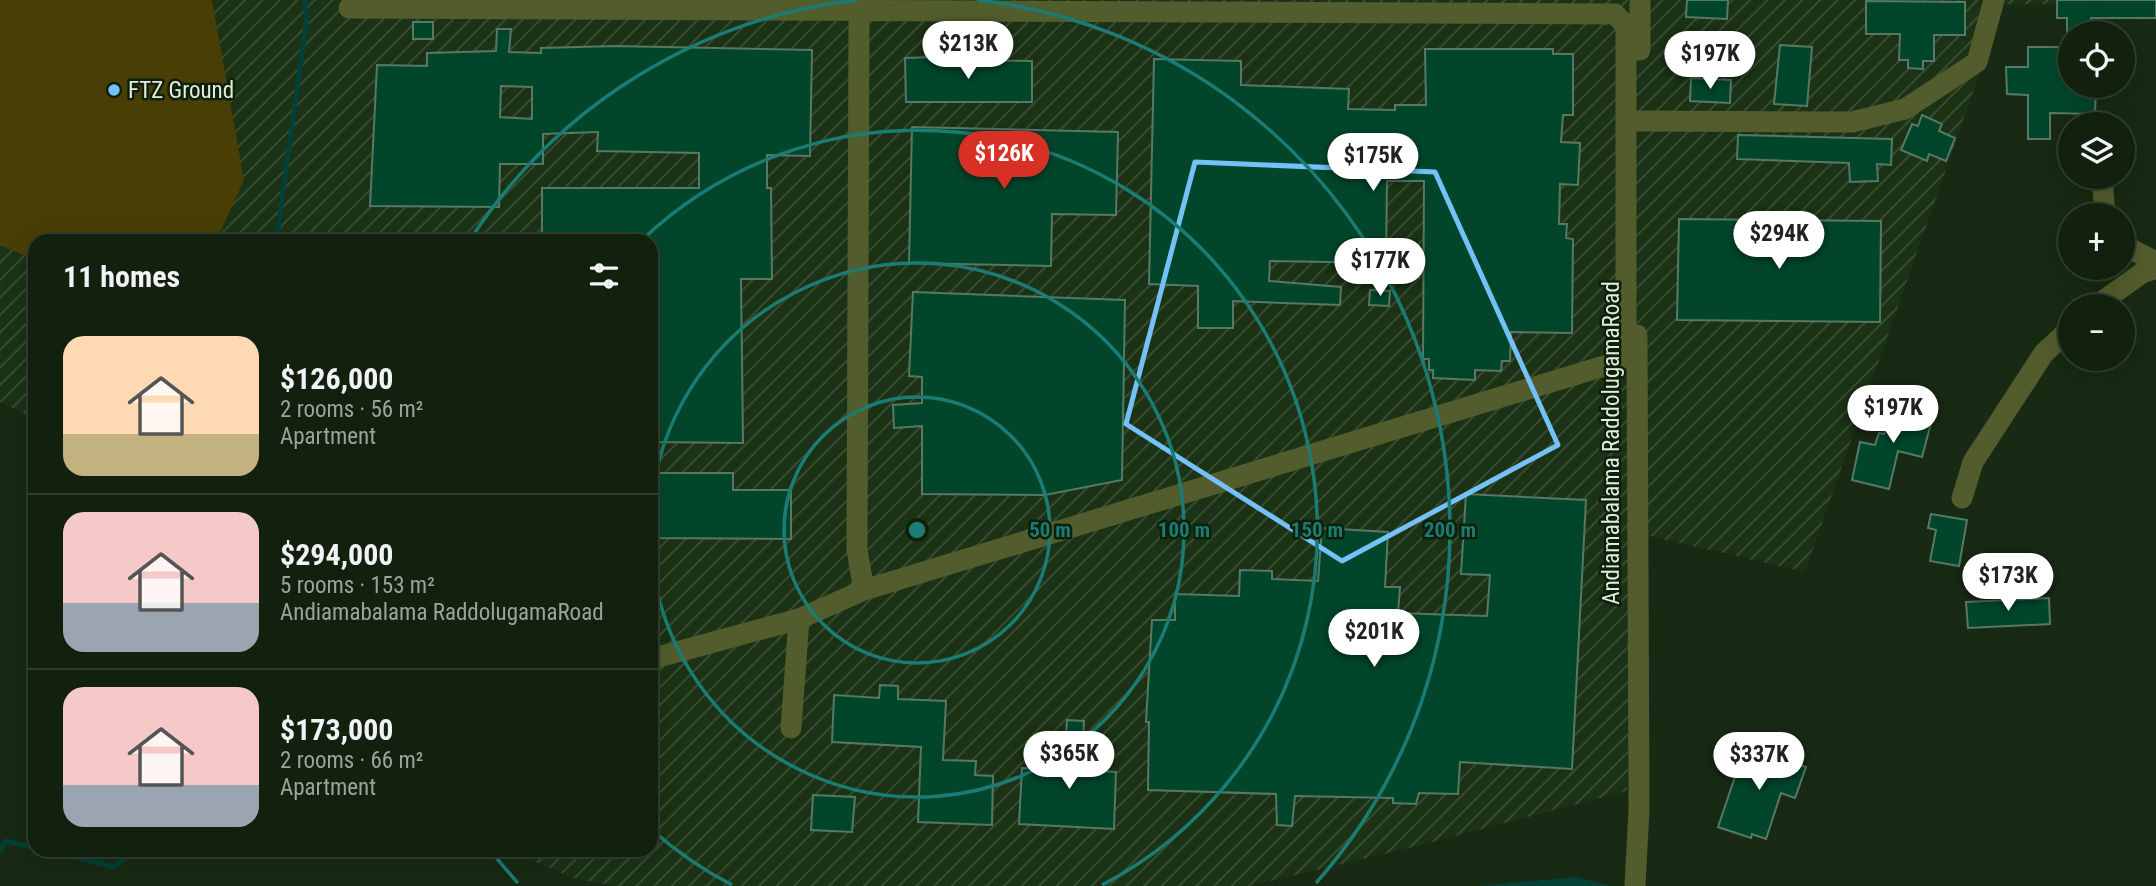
<!DOCTYPE html>
<html lang="en">
<head>
<meta charset="utf-8">
<style>
  body { margin:0; font-family:"Roboto Condensed",sans-serif; background:#1f2d1c; color:#f1f3f6; height:100vh; display:flex; flex-direction:column; font-size:26px; white-space:nowrap }
  * { box-sizing:border-box; margin:0 }
  p { font-size:23px; color:#9ca39e }
  .icon { flex:none; width:38px; height:38px; fill:none; stroke:currentColor; stroke-width:2; stroke-linecap:round; stroke-linejoin:round }
  .map { position:relative; flex:1; overflow:hidden }
  .panel { position:absolute; left:28px; top:234px; width:630px; height:623px; display:flex; flex-direction:column; background:#12200e; border-radius:21px; box-shadow:0 7px 28px #0002,0 0 0 2px #313e2e }
  .panel>* { flex:none }
  .tools { position:absolute; left:2058px; top:21px; display:grid; gap:14px }
  .tools a { display:grid; place-items:center; width:77px; height:77px; border-radius:50%; background:#12200e; box-shadow:0 7px 28px #0002,0 0 0 2px #313e2e; font-size:35px }
  .price { position:absolute; translate:-50% -60px; padding:0 16px; border-radius:24px; background:#fff; color:#222; font-size:23px; line-height:46px; filter:drop-shadow(0 2px 4px #0008) }
  .price::after { content:''; position:absolute; left:50%; top:42px; width:21px; height:16px; margin-left:-10px; background:inherit; clip-path:polygon(0 0,100% 0,50% 100%) }
  .price.on { background:#d93025; color:#fff }
  ul { padding:0; list-style:none }
  li { display:flex; align-items:center; gap:21px; height:175px; padding:0 35px }
  li+li { border-top:2px solid #313e2e }
  li span { display:grid; place-items:center; flex:none; width:196px; height:140px; border-radius:21px; color:#555 }
  li>.icon { margin-inline-start:auto }
  span .icon { width:84px; height:84px; fill:#fffc; stroke-width:1 }
  li b { font-size:30px }
  h2 { display:flex; justify-content:space-between; align-items:center; height:84px; padding:0 35px; font-size:30px }
  .map>svg:first-child { display:block }
</style>
</head>
<body>
<div class="map">
<svg width="2156" height="886" viewBox="0 0 2156 886">
  <defs>
    <pattern id="industrial-furrows" width="10" height="10" patternUnits="userSpaceOnUse" patternTransform="scale(1.75)"><rect width="10" height="10" fill="#1b3215"/><path d="M-1 1l2-2M0 10L10 0M9 11l2-2" fill="none" stroke="#3c5037"/></pattern>
  </defs>
  <rect width="100%" height="100%" fill="#182a13"/>
  <path fill="url(#industrial-furrows)" d="M0,0H2156V5L2004,4L1805,572L1637,533L1627,791L1421,845L1250,886H614L573,878L510,851L651,850V242H35V419L0,402Z"/>
  <path fill="#493f06" d="M0,0H212L244,180L216,241L35,242V260L0,245Z"/>
  <path fill="#034037" d="M1576,877L1611,886H1477Z"/>
  <g fill="none" stroke-linecap="round" stroke-linejoin="round">
    <path stroke="#034037" stroke-width="5" d="M276,242L307,17L304,0
      M0,850L6,841L35,848
      M47,850L114,867L133,850"/>
  </g>
  <path fill="#01462b" stroke="#577865" stroke-width="2" fill-rule="evenodd" d="M1687,0H1728L1727,19L1686,17Z
    M2057,0H2156V18H2091L2090,33H2067V18H2057Z
    M1866,1L1965,2V35H1934V61H1923V69L1908,68V60H1899L1900,34H1866Z
    M413,22H433V39H413Z
    M497,29H511L509,52L541,53V48L615,46L812,50L810,156L767,155V188H771L772,279H741L743,443L651,442V242H542V188H699V153L597,151L598,132L543,134V164H500L499,207L370,206L377,65L427,66V53L496,51ZM501,86L532,87V119L500,117Z
    M1669,41L1693,43L1692,58L1668,56Z
    M1780,45L1812,47L1807,106L1774,104Z
    M2028,47H2070V86H2096L2095,114L2050,113V139H2028V95L2007,94L2006,67H2028Z
    M1425,49H1553V54H1573V115H1563L1561,142L1580,143L1578,185L1560,184L1559,224H1567L1566,238L1573,239L1572,333L1511,332L1510,361H1502L1501,371L1475,370V380L1433,378V370H1429V359H1423L1424,181H1387L1386,263L1270,261L1269,281L1341,287L1340,305L1233,301V328H1198V286L1149,284L1154,59L1241,61V85L1349,89L1348,109L1395,110V105H1426Z
    M933,57V60L1032,61V102H906L905,58Z
    M1691,78L1731,80L1730,103L1690,101Z
    M1922,115L1942,124L1939,131L1955,138L1946,161L1929,154L1927,161L1901,150L1912,124L1918,126Z
    M912,127L1118,132L1116,215L1052,214L1051,266L909,263Z
    M1738,135L1892,139L1891,165L1877,164L1878,181L1850,182L1849,163L1737,159Z
    M1679,219L1881,221L1880,322L1677,320Z
    M1370,290L1390,291L1389,306L1369,305Z
    M913,292L1125,300L1122,480L1045,495L922,494V426L894,428L893,405L922,403V377L909,376Z
    M1892,401L1934,412L1922,457L1898,451L1889,489L1852,480L1860,442L1875,445L1879,433L1884,434Z
    M651,473H733V490H791V539L651,538Z
    M1466,494L1586,500L1572,769L1460,762L1458,794L1419,793L1416,804L1393,803V798L1295,796L1292,826L1277,825L1276,794L1148,790L1149,722H1146L1152,620H1175V594L1239,596L1240,570L1272,571V579L1318,581L1322,528L1388,532L1385,587H1400L1398,613L1487,616L1490,575L1461,574Z
    M1931,514L1967,520L1959,566L1930,561L1936,530L1928,528Z
    M2049,598L2050,624L1968,628L1966,602Z
    M880,685L898,686V699L946,701L943,760L976,761L975,775L993,776L992,825L918,822L921,747L832,742L834,695L879,698Z
    M1067,720L1084,721L1081,770L1116,772L1114,829L1019,824L1022,768L1056,769L1057,756H1065Z
    M1746,744L1806,767L1795,798L1781,793L1766,839L1752,834L1751,838L1718,827Z
    M813,795L855,797L852,832L811,830Z"/>
  <g fill="none" stroke-linecap="round" stroke-linejoin="round">
    <path stroke="#525c2c" stroke-width="21" d="M1640,0V50
      M349,8L1615,14L1626,26V353L1617,362L864,590L857,550L859,13V0
      M1639,121L1852,122L1905,109L1977,62L1994,0
      M2102,177L2105,215
      M2123,245L2156,262
      M2096,306L2142,273L2156,268
      M1962,498L1973,462L2044,353L2070,329
      M651,659L799,619L864,590
      M791,728L799,619
      M1635,886L1639,809L1637,335"/>
  </g>
  <path fill="none" stroke="#73c1f6" stroke-width="5" stroke-linejoin="round" d="M1195,162L1435,172L1558,445L1342,561L1126,424Z"/>
  <g fill="none" stroke="#1a7c74" stroke-width="3.5">
    <circle cx="917" cy="530" r="133"/>
    <path d="M651 507A267 267 0 1 1 651 553"/>
    <path d="M732 885A400 400 0 0 1 652 830M642 240A400 400 0 1 1 1102 885"/>
    <path d="M518 883A533 533 0 0 1 491 851M470 240A533 533 0 0 1 857 0M977 0A533 533 0 0 1 1316 883"/>
  </g>
  <circle fill="#73c1f6" stroke="#0e200a" stroke-width="2.5" cx="114" cy="90" r="7"/>
  <g text-anchor="middle" dominant-baseline="central" stroke-width="5" stroke-linejoin="round" paint-order="stroke">
    <g font-size="23" fill="#e1edde" stroke="#0e200a" text-anchor="start">
      <text x="128" y="90">FTZ Ground</text>
    </g>
    <g font-size="23" fill="#e1edde" stroke="#0e200a">
      <text transform="translate(1611 443) rotate(-90)">Andiamabalama RaddolugamaRoad</text>
    </g>
  </g>
  <circle cx="917" cy="530" r="10" fill="#1a7c74" stroke="#0e200a" stroke-width="3.5"/>
  <g font-size="21" text-anchor="middle" font-weight="bold" fill="#1a7c74" stroke="#0e200a" stroke-width="5" stroke-linejoin="round" paint-order="stroke">
    <text x="1050" y="537">50 m</text>
    <text x="1184" y="537">100 m</text>
    <text x="1317" y="537">150 m</text>
    <text x="1450" y="537">200 m</text>
  </g>
</svg>
<div class="tools">
<a><svg class="icon" aria-label="locate" viewBox="0 0 24 24"><circle cx="12" cy="12" r="6"/><path d="M12 2v4M12 18v4M2 12h4M18 12h4"/></svg></a>
<a><svg class="icon" aria-label="layers" viewBox="0 0 24 24"><path d="M12 4l9 5-9 5-9-5zM3 14l9 5 9-5"/></svg></a>
<a>+</a>
<a>−</a>
</div>
<b class="price" style="left:968px;top:81px">$213K</b>
<b class="price" style="left:1710px;top:91px">$197K</b>
<b class="price on" style="left:1004px;top:191px">$126K</b>
<b class="price" style="left:1373px;top:193px">$175K</b>
<b class="price" style="left:1779px;top:271px">$294K</b>
<b class="price" style="left:1380px;top:298px">$177K</b>
<b class="price" style="left:1893px;top:445px">$197K</b>
<b class="price" style="left:2008px;top:613px">$173K</b>
<b class="price" style="left:1374px;top:669px">$201K</b>
<b class="price" style="left:1069px;top:791px">$365K</b>
<b class="price" style="left:1759px;top:792px">$337K</b>
<section class="panel">
<h2>11 homes<svg class="icon" aria-label="filters" viewBox="0 0 24 24"><path d="M4 7h16M4 17h16"/><circle cx="9" cy="7" r="2"/><circle cx="15" cy="17" r="2"/></svg></h2>
<ul>
<li><span style="background:linear-gradient(#ffd9b3 70%,#c2b280 0)"><svg class="icon" aria-label="home" viewBox="0 0 24 24"><path d="M3 11l9-7 9 7M6 9v11h12V9"/></svg></span><div><b>$126,000</b><p>2 rooms · 56 m²</p><p>Apartment</p></div></li>
<li><span style="background:linear-gradient(#f6c9c9 65%,#9aa5b1 0)"><svg class="icon" aria-label="home" viewBox="0 0 24 24"><path d="M3 11l9-7 9 7M6 9v11h12V9"/></svg></span><div><b>$294,000</b><p>5 rooms · 153 m²</p><p>Andiamabalama RaddolugamaRoad</p></div></li>
<li><span style="background:linear-gradient(#f6c9c9 70%,#9aa5b1 0)"><svg class="icon" aria-label="home" viewBox="0 0 24 24"><path d="M3 11l9-7 9 7M6 9v11h12V9"/></svg></span><div><b>$173,000</b><p>2 rooms · 66 m²</p><p>Apartment</p></div></li>
</ul>
</section>
</div>
</body>
</html>
